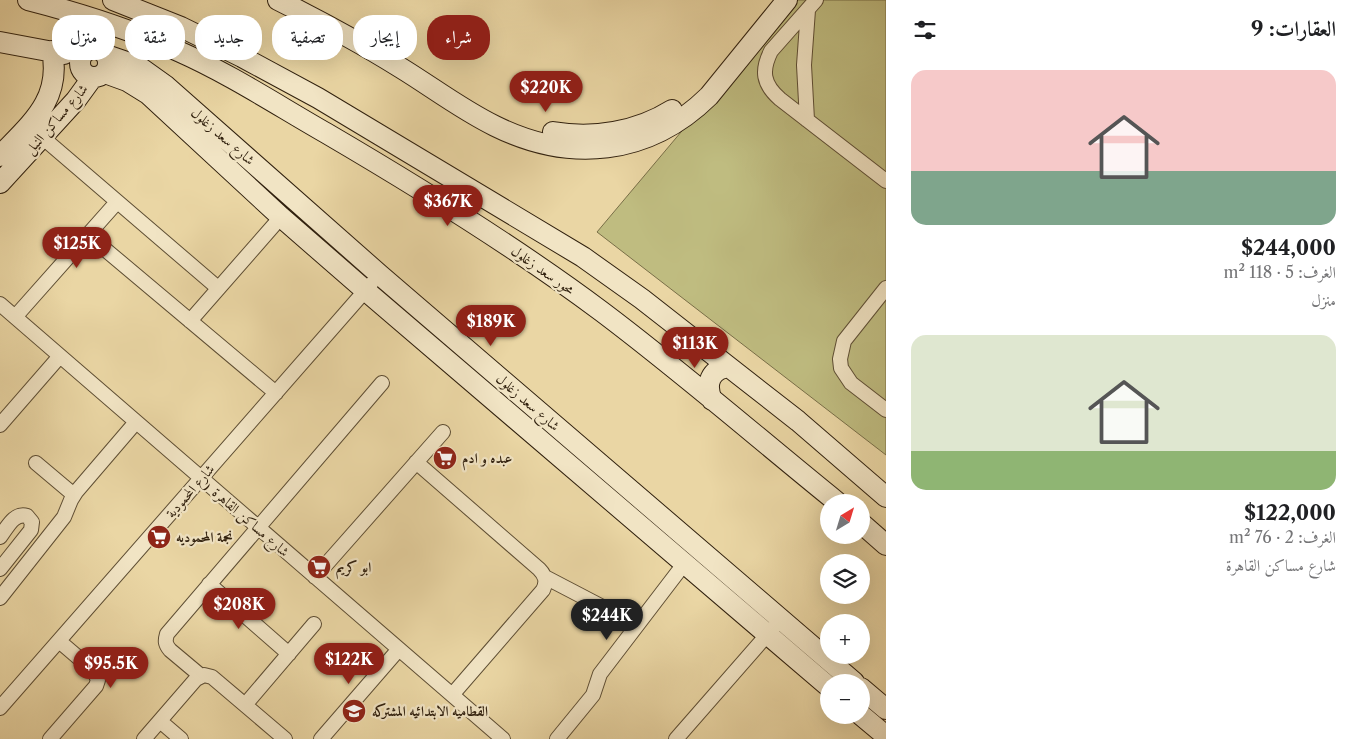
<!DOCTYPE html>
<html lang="ar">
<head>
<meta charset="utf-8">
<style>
  body { margin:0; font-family:"Libre Caslon Text",Amiri,serif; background:#f2f2f2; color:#202124; direction:rtl; height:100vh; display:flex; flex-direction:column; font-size:19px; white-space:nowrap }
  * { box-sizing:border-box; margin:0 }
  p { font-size:16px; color:#757577 }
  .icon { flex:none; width:28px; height:28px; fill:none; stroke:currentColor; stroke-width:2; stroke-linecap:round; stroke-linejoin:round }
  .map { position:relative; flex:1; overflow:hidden; direction:ltr }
  .sheet { display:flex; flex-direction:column; background:#fff; width:475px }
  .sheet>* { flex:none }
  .banner { position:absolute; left:15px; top:15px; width:475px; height:45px; direction:rtl; display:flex; gap:10px }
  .needle { width:32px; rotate:38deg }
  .tools { position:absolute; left:820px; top:494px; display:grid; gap:10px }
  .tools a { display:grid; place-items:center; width:50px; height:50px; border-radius:50%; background:#fff; box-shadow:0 5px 20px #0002; font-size:25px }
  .price { position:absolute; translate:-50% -42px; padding:0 11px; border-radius:18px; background:#8f2418; color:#fff; font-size:16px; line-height:32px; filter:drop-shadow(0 1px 2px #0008) }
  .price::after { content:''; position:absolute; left:50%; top:30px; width:15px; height:11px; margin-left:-8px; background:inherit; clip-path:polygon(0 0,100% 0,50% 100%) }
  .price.selected { background:#222; color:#fff }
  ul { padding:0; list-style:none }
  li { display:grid; align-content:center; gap:10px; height:265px; padding:0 25px }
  li span { display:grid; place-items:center; height:155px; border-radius:15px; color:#555 }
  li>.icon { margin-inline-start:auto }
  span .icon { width:90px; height:90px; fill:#fffc; stroke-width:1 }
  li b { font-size:21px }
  h2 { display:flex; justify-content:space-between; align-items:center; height:60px; padding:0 25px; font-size:21px }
  .tag { padding:0 18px; border-radius:20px; background:#fff; box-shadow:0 5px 20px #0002; font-size:18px; line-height:45px }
  .tag.selected { background:#8f2418; color:#fff }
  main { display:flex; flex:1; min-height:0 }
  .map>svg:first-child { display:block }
</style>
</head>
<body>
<main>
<section class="sheet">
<h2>العقارات: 9<svg class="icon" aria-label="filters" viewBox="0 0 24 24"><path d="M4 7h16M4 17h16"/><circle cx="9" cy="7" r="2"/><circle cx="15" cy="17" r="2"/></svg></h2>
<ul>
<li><span style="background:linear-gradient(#f6c9c9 65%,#7fa58c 0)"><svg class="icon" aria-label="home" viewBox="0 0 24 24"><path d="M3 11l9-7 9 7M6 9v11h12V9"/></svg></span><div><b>$244,000</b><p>الغرف: 5 · 118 m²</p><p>منزل</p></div></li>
<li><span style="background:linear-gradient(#dfe7d0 75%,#8fb573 0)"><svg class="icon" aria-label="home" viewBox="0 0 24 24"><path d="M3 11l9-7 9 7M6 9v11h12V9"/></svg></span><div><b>$122,000</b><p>الغرف: 2 · 76 m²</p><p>شارع مساكن القاهرة</p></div></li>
</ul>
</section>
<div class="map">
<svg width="886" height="739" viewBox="0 0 886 739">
  <rect width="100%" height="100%" fill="#ead6a4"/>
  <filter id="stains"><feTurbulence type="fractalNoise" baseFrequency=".004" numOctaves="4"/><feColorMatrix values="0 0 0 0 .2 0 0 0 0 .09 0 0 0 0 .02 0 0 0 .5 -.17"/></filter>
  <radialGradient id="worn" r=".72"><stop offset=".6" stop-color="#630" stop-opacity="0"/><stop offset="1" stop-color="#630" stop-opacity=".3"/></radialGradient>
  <path fill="#bfbc80" stroke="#786e47" d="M792,0H886V455L597,232Z"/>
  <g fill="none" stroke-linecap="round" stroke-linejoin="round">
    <g stroke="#5e4e34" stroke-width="16">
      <path id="street" d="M816,0L771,51C761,71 763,84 780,99L886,181
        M807,120L804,65L808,10
        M42,137L218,288
        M88,235L276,393
        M886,288L844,341L840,359L841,368L851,383L886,410
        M0,304L503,739
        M15,317L117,202
        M190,321L281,217
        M0,425L60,356
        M416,462L539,569C546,576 547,582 543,590L452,695
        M36,463L74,495
        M0,537C7,528 14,512 27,516L32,522L31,530L0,569
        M315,577L443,432
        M545,577L637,625
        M209,584L289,654
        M0,598L64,517L71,500L76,492L136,422
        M201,676L170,650C165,644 165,641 167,634L382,383
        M245,705L314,624
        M0,708L371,284
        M160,721L181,739
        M50,739L96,686L98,680L94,671L59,641
        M144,739L196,679L204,675L212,677L285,739
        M321,739L399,649
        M557,739L593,695L600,674L684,564
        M676,739L773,628"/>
    </g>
    <g stroke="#30200e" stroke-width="22">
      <path id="secondary" d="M28,0C79,13 130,29 178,51C230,74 277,105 326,133C420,188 514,246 601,311C681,371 759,439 837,502
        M113,0L181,27L242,57L318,98L583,257L642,299L798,421L886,497
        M278,0C320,21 361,43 401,68C432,87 462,110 495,126C570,163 648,156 709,96L787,0
        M0,42L64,54
        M80 63a14 14 0 1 1 28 0a14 14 0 1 1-28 0Z
        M106,55L138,66L166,86L380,275L854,682
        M105,73L127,81L148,94L281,217L366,291L829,687
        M553,132C593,139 637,132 672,110
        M0,156C30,124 62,100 52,51
        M0,183L76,100L92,78
        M712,400C705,384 710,369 729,367
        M861,523L886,545
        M861,688L886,709
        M861,715L886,736"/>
    </g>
    <use href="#street" stroke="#f1e4c4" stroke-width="14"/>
    <use href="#secondary" stroke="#f1e4c4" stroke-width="20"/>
  </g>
  <defs>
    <g id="supermarket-disc" transform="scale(1.25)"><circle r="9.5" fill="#8f2418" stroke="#f1e4c4"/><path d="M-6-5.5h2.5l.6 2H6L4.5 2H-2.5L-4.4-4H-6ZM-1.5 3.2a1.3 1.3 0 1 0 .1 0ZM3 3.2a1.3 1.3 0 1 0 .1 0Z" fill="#fff"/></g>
    <g id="school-disc" transform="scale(1.25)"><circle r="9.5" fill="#8f2418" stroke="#f1e4c4"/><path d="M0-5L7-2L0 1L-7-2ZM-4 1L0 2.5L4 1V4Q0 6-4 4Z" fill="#fff"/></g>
  </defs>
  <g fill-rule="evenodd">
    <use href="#supermarket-disc" x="445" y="458"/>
    <use href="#supermarket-disc" x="159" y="537"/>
    <use href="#supermarket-disc" x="319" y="567"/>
    <use href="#school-disc" x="354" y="711"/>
  </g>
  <g text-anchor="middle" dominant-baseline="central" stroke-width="4.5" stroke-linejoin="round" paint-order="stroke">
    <g font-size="14" fill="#30200e" stroke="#f1e4c4">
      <text transform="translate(56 119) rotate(-49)">شارع مساكن النيل</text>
      <text transform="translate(223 136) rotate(41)">شارع سعد زغلول</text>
      <text transform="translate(543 270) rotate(35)">محور سعد زغلول</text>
      <text transform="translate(528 402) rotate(41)">شارع سعد زغلول</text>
      <text transform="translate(190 491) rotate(-49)">شارع المحمودية</text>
      <text transform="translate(251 522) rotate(41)">شارع مساكن القاهرة</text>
    </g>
    <g font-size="14" font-weight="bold" fill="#30200e" stroke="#f1e4c4" text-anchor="start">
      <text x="462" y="458">عبده و ادم</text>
      <text x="176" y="537">نجمة المحموديه</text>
      <text x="336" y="567">ابو كريم</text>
      <text x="372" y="711">القطاميه الابتدائيه المشتركه</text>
    </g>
  </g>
  <rect width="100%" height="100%" filter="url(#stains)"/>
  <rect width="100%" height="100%" fill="url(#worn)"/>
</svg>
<div class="tools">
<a><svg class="needle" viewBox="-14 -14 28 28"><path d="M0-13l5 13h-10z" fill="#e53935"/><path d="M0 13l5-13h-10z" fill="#757577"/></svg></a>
<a><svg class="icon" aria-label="layers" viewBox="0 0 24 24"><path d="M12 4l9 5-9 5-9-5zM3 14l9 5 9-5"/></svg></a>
<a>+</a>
<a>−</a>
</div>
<b class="price" style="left:546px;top:113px">$220K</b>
<b class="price" style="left:448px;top:227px">$367K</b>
<b class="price" style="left:77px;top:269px">$125K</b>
<b class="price" style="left:491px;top:347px">$189K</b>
<b class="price" style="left:695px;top:369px">$113K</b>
<b class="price" style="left:239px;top:630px">$208K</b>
<b class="price selected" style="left:607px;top:641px">$244K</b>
<b class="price" style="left:349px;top:685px">$122K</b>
<b class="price" style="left:111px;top:689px">$95.5K</b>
<div class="banner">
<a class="tag selected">شراء</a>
<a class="tag">إيجار</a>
<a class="tag">تصفية</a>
<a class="tag">جديد</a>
<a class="tag">شقة</a>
<a class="tag">منزل</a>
</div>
</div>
</main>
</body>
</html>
